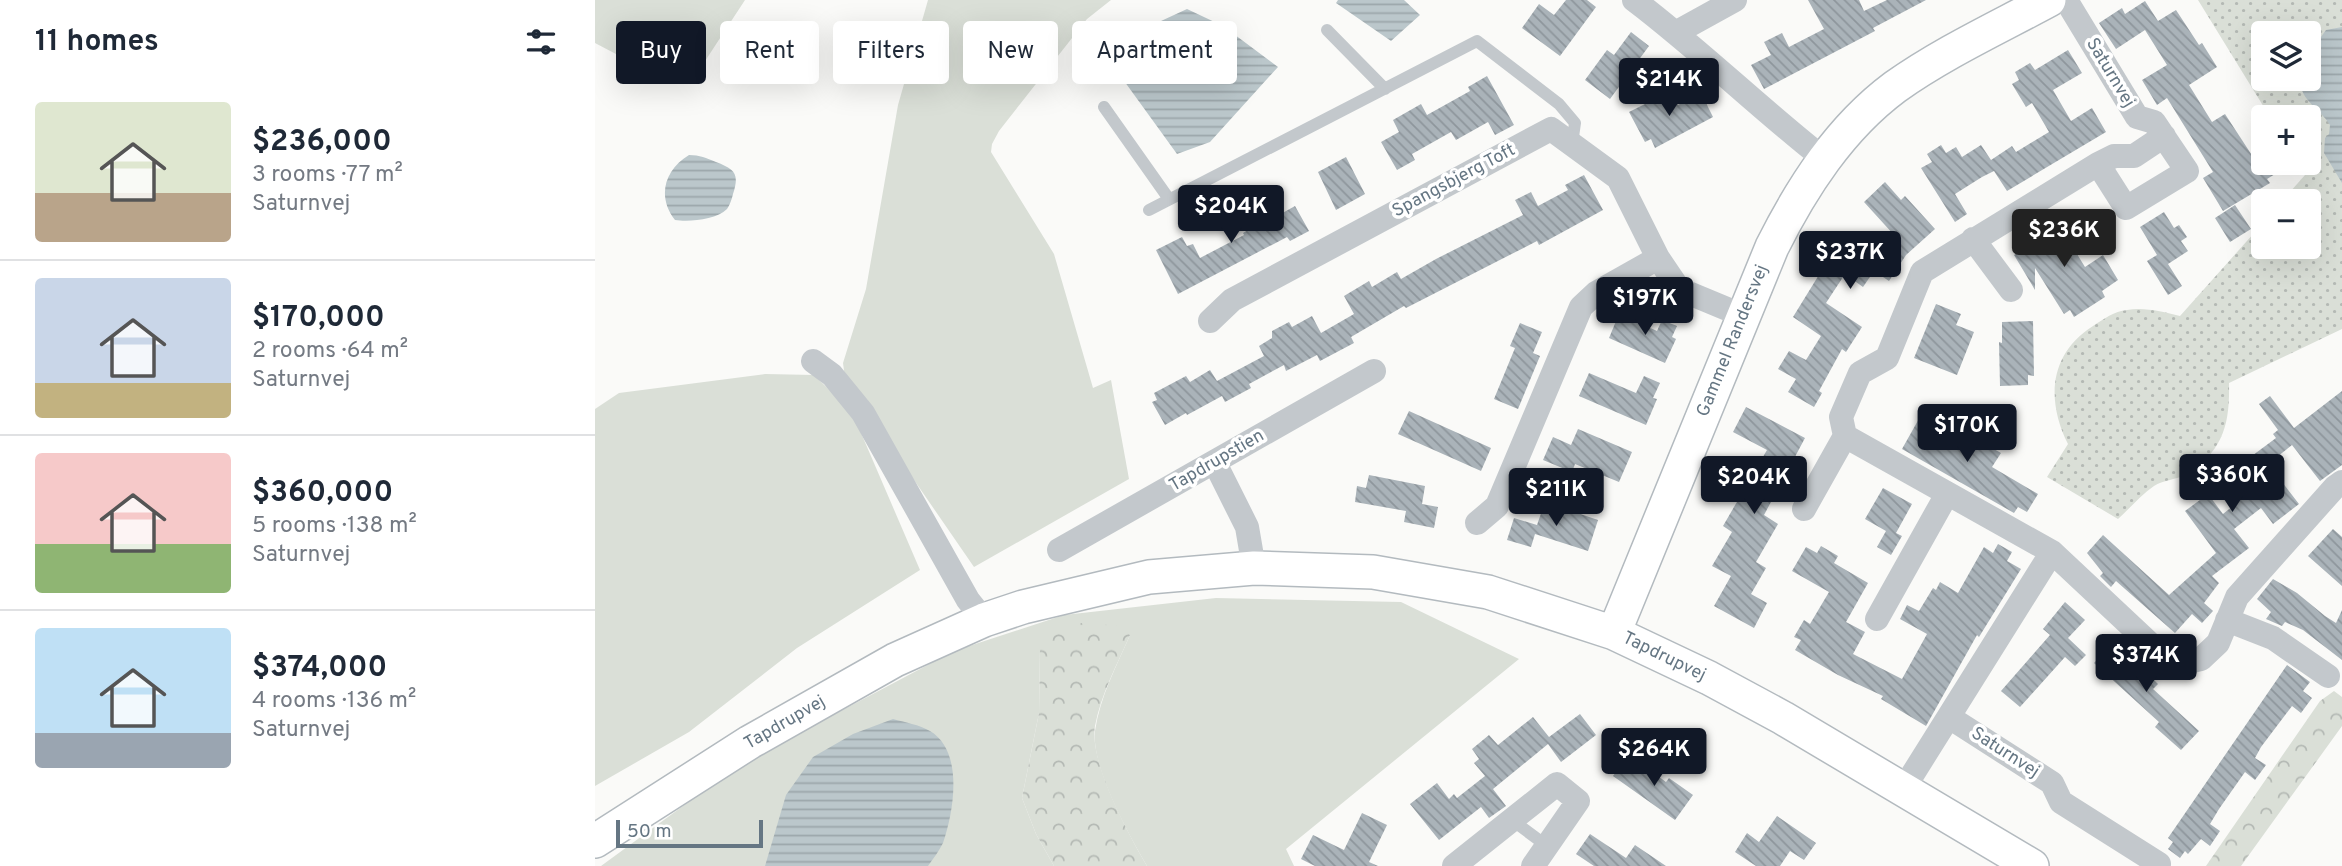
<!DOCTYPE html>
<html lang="en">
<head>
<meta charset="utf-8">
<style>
  body { margin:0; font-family:Overpass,sans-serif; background:#f6f6f7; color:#1f2937; height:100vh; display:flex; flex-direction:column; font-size:26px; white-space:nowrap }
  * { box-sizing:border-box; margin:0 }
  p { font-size:23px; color:#747a83 }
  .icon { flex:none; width:38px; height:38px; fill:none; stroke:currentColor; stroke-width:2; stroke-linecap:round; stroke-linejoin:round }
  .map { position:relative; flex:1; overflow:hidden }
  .sheet { display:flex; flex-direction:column; background:#fff; width:595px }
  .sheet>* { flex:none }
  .guide { position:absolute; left:21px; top:21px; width:665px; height:63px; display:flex; gap:14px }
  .controls { position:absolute; left:1656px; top:21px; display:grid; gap:14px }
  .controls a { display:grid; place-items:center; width:70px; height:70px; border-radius:7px; background:#fff; box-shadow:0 7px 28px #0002; font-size:35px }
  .scale { position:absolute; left:21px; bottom:18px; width:147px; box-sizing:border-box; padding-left:7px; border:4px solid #657683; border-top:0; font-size:19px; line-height:24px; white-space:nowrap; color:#657683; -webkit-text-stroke:5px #fff; paint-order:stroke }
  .price { position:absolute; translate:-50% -60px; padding:0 16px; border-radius:7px; background:#111827; color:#fff; font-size:23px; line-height:46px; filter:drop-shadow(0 2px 4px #0008) }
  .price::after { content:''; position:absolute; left:50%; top:42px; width:21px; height:16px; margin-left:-10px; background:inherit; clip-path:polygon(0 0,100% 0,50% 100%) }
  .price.current { background:#222; color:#fff }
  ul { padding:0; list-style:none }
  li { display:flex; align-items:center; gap:21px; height:175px; padding:0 35px }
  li+li { border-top:2px solid #e0e1e3 }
  li span { display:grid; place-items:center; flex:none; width:196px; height:140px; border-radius:7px; color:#555 }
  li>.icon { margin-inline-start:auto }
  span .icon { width:84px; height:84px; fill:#fffc; stroke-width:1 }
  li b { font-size:30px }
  h2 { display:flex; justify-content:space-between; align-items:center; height:84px; padding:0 35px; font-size:30px }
  .pill { padding:0 24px; border-radius:7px; background:#fff; box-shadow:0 7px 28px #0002; font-size:24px; line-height:63px }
  .pill.current { background:#111827; color:#fff }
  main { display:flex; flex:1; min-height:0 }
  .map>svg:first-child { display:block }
</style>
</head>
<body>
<main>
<section class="sheet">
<h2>11 homes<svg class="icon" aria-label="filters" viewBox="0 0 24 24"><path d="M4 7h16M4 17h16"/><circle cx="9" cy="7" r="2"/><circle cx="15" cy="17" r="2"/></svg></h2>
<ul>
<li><span style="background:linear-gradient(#dfe7d0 65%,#b9a48a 0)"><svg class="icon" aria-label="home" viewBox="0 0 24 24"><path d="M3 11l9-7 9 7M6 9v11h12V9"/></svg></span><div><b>$236,000</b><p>3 rooms · 77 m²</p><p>Saturnvej</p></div></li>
<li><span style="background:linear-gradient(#c9d6e8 75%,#c2b280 0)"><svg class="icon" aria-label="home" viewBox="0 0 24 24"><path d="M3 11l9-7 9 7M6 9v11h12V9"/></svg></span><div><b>$170,000</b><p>2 rooms · 64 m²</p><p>Saturnvej</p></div></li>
<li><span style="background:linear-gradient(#f6c9c9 65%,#8fb573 0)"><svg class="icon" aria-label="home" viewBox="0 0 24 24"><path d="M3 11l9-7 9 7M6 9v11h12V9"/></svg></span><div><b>$360,000</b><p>5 rooms · 138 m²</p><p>Saturnvej</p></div></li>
<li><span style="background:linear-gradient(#bfe0f5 75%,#9aa5b1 0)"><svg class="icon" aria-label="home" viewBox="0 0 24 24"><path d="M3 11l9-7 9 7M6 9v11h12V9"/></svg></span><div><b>$374,000</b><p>4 rooms · 136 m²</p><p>Saturnvej</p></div></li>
</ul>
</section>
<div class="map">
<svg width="1747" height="866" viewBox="0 0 1747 866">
  <defs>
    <pattern id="forest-crowns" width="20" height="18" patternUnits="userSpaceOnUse" patternTransform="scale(1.75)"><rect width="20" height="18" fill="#dadfd7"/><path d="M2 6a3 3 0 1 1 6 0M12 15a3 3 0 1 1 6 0" fill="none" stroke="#b4b9b4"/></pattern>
    <pattern id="park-dots" width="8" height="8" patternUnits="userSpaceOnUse" patternTransform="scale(1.75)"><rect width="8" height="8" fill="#dadfd7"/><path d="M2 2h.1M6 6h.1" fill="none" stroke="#b4b9b4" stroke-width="1.8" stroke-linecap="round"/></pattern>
    <pattern id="water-rules" width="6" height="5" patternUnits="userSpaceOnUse" patternTransform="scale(1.75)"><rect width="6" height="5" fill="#bbc7cb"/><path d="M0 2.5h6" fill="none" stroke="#9ca6aa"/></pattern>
    <pattern id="building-back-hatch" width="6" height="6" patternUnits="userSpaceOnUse" patternTransform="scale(1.75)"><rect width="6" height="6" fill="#aab3b9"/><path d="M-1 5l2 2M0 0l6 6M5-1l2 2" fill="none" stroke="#8e969c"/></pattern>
  </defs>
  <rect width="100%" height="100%" fill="#fafaf8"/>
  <path fill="#dadfd7" d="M0,0H150L97,81L78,84L0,43Z
    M333,0H516L492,19L404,131L397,144L396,152L459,254L498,388L516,380L534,479L379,567L257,390L250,378L248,363L271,289L303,105Z
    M170,374L219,375L257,412L325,570L202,648L94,732L0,786V409L24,393Z
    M621,598L806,602L924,659L691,849L699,866H552C534,835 496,767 500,731C505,697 521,667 535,635L445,649L444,713L427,798L441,834L459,866H6L144,765L359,651L469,615Z"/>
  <path fill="url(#forest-crowns)" d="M487,623L526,626L535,635C522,665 506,694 500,726C494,762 534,835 552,866H459L441,834L427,798L444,713L445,649L453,632Z
    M1739,691L1747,697V726L1646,866H1611L1725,701Z"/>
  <path fill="url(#park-dots)" fill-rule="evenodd" d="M1603,0H1747V329L1634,383C1635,425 1628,452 1590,475C1580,480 1568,480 1559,486C1546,495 1534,509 1523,519L1452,477L1473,444C1451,400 1454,354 1498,326C1509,319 1519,311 1532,310C1550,307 1568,312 1585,316L1668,223V247H1713V201H1687L1710,175L1702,163H1713V117H1675ZM1668,33H1713V79H1668Z"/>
  <path fill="url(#water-rules)" d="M743,0H809L825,15L796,41L741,3Z
    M592,9L628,26L683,67L615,142L582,154L519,67L527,39Z
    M1747,27V183L1729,153L1730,138L1734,134L1735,125C1724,107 1707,103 1704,79H1713V55L1731,30Z
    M94,155C105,155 111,158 121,162C139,169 145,173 138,194C137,198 135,205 132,209C121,220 94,222 80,220C62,197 69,170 94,155Z
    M298,719C309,722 325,725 335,731C369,751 359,811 348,843C344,851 338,859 333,866H170L191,795L218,757L258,734Z"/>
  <path fill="url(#building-back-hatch)" d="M971,0H992L1001,7L965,56L927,28L944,4L959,15Z
    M1213,0H1264L1269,11L1292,0H1331L1278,28L1280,31L1169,89L1156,65L1176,55L1169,42L1187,33L1194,47L1229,29Z
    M1550,1L1563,21L1581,10L1604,45L1607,43L1622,67L1594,85L1617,122L1630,114L1662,163H1698L1672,179L1675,183L1628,211L1608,178L1618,172L1572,98L1562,105L1547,80L1572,65L1550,30L1521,49L1504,23L1527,8L1530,14Z
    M1036,32L1054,46L1015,99L990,80L1012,50L1019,55Z
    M1473,50L1487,73L1458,90L1476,121L1497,108L1511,132L1412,191L1399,171L1387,177L1360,194L1372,214L1360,222L1326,168L1337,162L1332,154L1346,145L1351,153L1361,147L1367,157L1386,145L1396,160L1417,146L1421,152L1454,132L1437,103L1431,107L1417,84L1424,80L1420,72L1435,63L1440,70Z
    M892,76L919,125L900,135L893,122L861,140L856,132L817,154L820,160L802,170L786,142L804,132L798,120L826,104L832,115L875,91L873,87Z
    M1076,91L1083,105L1106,93L1118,117L1060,148L1056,139L1050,142L1034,112Z
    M751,157L770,194L741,210L723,172Z
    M989,175L1008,210L944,245L942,241L811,308L809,306L756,337L759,343L725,361L722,355L691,371L689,365L654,384L656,388L630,402L627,396L592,415L591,413L570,425L557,402L562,400L559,393L591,376L595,382L615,370L622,381L669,356L664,346L677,338V331L694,322L697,327L717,316L726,333L759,314L749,296L774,281L777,287L802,272L806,279L841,259L928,215L920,200L936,192L943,206L973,190L970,185Z
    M1290,182L1306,200L1310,196L1340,229L1311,255L1294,281L1279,271L1268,287L1250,274L1231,303L1267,327L1251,352L1247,349L1224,391L1227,393L1219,407L1193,392L1201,379L1183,369L1194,351L1211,360L1226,336L1198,317L1246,239L1280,262L1299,235L1269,202Z
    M656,197L662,208L676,200L684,215L700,206L714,231L695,241L692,237L583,294L561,250L587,237L592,246L598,244L605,258L649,235L648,233L653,230L639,206Z
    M1640,205L1656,229L1635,242L1620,218Z
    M1569,212L1579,228L1584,225L1592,237L1586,241L1593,251L1573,264L1587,286L1573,295L1552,261L1562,255L1545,227Z
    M1457,214L1490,267L1508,255L1523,280L1507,291L1510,297L1479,317L1475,310L1469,314L1440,268V290L1419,255L1440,243L1432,229Z
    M1341,304L1366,314L1361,325L1379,332L1362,375L1319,358Z
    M1024,314L1062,331L1067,320L1082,326L1077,337L1081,339L1070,363L1014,338Z
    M1438,321L1439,376L1433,375V385L1405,386L1404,342L1407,343V322Z
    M925,323L947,332L938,353L945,356L923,409L899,399L920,348L915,346Z
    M994,373L1041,393L1049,376L1065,383L1058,398L1062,399L1051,425L984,396Z
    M1747,391V465L1725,481L1697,445L1673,464L1704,504L1678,524L1666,508L1639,529L1654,548L1617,576L1624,583L1609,603L1618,611L1607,623L1597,614L1580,633L1521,581L1516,587L1505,576L1508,573L1492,553L1508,535L1574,595L1621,553L1590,511L1613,494L1628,514L1654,493L1638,470L1681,438L1678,434L1683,430L1664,404L1675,396L1699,428Z
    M1151,407L1210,438L1169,515L1183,524L1161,562L1171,568L1156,594L1172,603L1159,628L1119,606L1136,576L1117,566L1137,532L1128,526L1172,450L1138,432Z
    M1330,408L1346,418L1338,433L1364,448L1372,434L1406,453L1397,467L1443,494L1432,512L1423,507L1419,513L1307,449Z
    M814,411L896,448L886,471L803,434Z
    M983,429L1037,452L1024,482L980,464L977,472L948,460L958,437L976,445Z
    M774,475L830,486L827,504L843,507L839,528L809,522L811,511L760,502L762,486L771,488Z
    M1288,488L1317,504L1301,533L1307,536L1296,555L1282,547L1291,531L1270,519Z
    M950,502L1003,520L993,551L940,534L936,547L912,540L919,518L942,525Z
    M1738,529L1747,537V586L1713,556Z
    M1403,544L1417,552L1412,561L1426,569L1384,637L1382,635L1331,726L1286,699L1288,696L1243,675L1200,650L1206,640L1199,637L1209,620L1215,624L1234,592L1197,571L1211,547L1222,553L1226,546L1243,556L1239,563L1273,583L1251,622L1270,632L1258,654L1307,679L1332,634L1305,619L1312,605L1324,611L1338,588L1341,590L1345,582L1363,593L1389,547L1398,553Z
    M1678,579L1702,593L1730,616L1741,623L1747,610V660L1708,630L1690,622L1687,626L1671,619L1676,612L1662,599Z
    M1470,602L1490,620L1473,638L1491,655L1480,666L1470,657L1425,707L1406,691L1455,635L1448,629Z
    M1518,644L1537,660L1543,653L1555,664L1549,670L1563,684L1558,689L1604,731L1586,750L1560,727L1564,722L1499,663Z
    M1692,665L1715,682L1708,691L1717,698L1706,713L1697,706L1666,747L1660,758L1671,765L1660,780L1650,772L1624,809L1615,824L1625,831L1615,846L1606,839L1593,854L1590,851L1585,858L1573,849L1578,842L1573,838Z
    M985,714L1001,735L966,762L953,744L898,789L911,806L894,818L886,807L844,840L815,804L842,783L854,799L859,794L862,798L890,776L879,763L884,759L877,749L894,735L903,745L938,717L954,737Z
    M1031,758L1045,768L1048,765L1071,782L1074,778L1098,795L1080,820L1018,776Z
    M767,813L792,825L774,862L783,866H720L706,859L718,835L749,850Z
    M1182,816L1221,843L1209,860L1195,851L1185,866H1161L1140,852L1152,833L1164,842Z
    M995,834L1031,858L1040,845L1071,866H999L981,854Z"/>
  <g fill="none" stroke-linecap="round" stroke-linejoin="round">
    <g stroke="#b3babf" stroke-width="36">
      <path id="secondary" d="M1019,633L1177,247C1207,187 1245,128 1300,87C1348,53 1402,28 1454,0
        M0,841L155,742L300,660L389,620L428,607L554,577L659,568L778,572L893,592L1019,633L1114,678L1188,718L1437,866"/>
    </g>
    <path stroke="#c3c8cc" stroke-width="12" d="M732,30L790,89
      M509,107L574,199
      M554,210L882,41L964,104L980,123L977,144
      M917,820L952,846"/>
    <path stroke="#c3c8cc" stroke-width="24" d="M1039,0C1105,50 1164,108 1229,159
      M1471,0L1542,117L1559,122L1592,171L1531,208L1503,164
      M1082,32L1140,0
      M1378,239L1416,290
      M615,321L637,300L956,129L1023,178L1063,258
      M218,361L237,375L268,413L373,600L389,620
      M1250,436L1457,552L1568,656L1588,663L1606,659L1623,643L1642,597L1740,487L1747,482
      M620,463L652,527L659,568
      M1209,509L1250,436L1246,417L1265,373L1292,358L1327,272L1503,164L1519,156H1539L1569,136
      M882,523L902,506L986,307L1001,293L1063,258L1084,289L1149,316
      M464,550L779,371
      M1282,619L1352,494
      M1632,620L1678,638L1733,676
      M1354,717L1457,783L1466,802L1564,864
      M1309,788L1457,552
      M859,866L962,784L983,801L938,866"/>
    <use href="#secondary" stroke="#fff" stroke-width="33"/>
  </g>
  <g text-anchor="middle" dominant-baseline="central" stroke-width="7" stroke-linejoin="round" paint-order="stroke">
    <g font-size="18" fill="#657683" stroke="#fff">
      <text transform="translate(1515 73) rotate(59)">Saturnvej</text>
      <text transform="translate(859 181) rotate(-28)">Spangsbjerg Toft</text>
      <text transform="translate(1138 341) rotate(-68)">Gammel Randersvej</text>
      <text transform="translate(622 461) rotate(-30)">Tapdrupstien</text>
      <text transform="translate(1069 657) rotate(26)">Tapdrupvej</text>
      <text transform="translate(190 723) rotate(-30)">Tapdrupvej</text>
      <text transform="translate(1410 753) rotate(33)">Saturnvej</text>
    </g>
  </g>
</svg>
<div class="controls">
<a><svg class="icon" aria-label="layers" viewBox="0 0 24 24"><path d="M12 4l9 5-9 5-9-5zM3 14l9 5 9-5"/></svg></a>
<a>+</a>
<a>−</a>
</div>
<div class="scale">50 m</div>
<b class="price" style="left:1074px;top:118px">$214K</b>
<b class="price" style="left:636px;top:245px">$204K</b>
<b class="price current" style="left:1469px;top:269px">$236K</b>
<b class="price" style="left:1255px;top:291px">$237K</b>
<b class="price" style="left:1050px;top:337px">$197K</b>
<b class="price" style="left:1372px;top:464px">$170K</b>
<b class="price" style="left:1637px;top:514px">$360K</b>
<b class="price" style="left:1159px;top:516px">$204K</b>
<b class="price" style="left:961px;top:528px">$211K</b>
<b class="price" style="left:1551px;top:694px">$374K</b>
<b class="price" style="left:1059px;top:788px">$264K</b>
<div class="guide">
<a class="pill current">Buy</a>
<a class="pill">Rent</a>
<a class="pill">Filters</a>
<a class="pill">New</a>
<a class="pill">Apartment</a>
</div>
</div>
</main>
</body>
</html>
